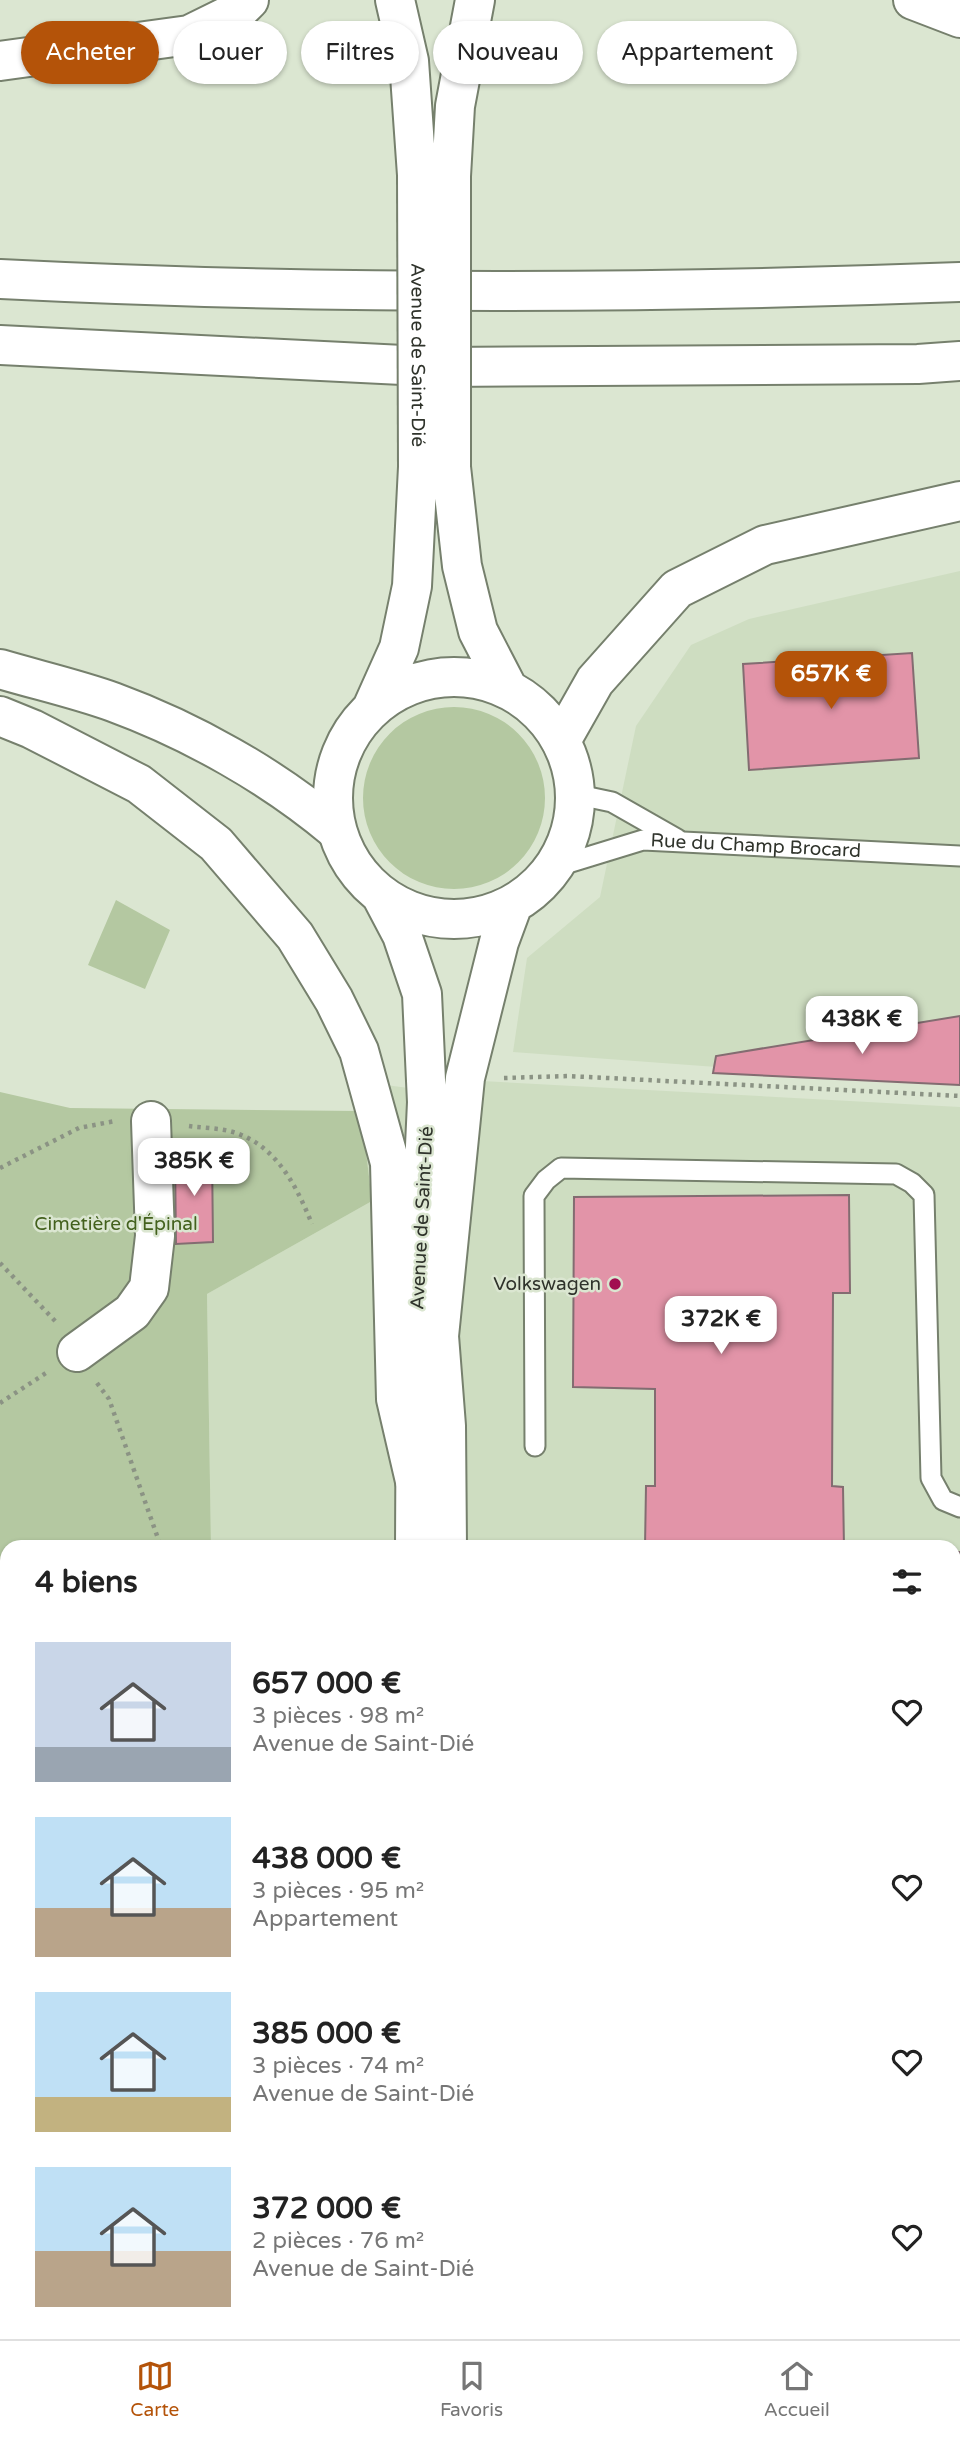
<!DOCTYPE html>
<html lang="fr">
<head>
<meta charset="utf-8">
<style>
  body { margin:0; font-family:"Varela Round",sans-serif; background:#f2f2f2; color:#222; height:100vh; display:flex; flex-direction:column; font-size:26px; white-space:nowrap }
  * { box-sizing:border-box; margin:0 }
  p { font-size:23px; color:#767676 }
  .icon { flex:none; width:38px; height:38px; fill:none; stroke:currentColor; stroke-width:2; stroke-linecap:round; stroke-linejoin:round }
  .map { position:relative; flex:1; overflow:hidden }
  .details { position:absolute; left:0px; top:1540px; width:961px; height:800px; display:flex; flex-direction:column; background:#fff; border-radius:21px 21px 0 0; box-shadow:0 2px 5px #0004 }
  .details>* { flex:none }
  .hud { position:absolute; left:21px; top:21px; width:919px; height:63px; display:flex; gap:14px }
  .price { position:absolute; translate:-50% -60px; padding:0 16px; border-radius:14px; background:#fff; color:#222; font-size:23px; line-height:46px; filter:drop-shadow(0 2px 4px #0008) }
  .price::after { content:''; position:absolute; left:50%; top:42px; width:21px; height:16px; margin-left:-10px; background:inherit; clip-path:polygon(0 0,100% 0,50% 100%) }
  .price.active { background:#b45309; color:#fff }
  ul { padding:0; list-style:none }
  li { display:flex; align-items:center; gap:21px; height:175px; padding:0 35px }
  li span { display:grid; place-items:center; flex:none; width:196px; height:140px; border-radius:0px; color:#555 }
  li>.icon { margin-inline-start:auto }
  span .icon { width:84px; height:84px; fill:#fffc; stroke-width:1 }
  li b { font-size:30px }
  h2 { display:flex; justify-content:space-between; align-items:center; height:84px; padding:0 35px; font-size:30px }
  .pill { padding:0 24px; border-radius:32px; background:#fff; box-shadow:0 2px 5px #0004; font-size:24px; line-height:63px }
  .pill.active { background:#b45309; color:#fff }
  .tabs { display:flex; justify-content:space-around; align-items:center; height:98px; border-top:2px solid #e0e0e0; background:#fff; font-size:19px; color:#767676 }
  .tabs a { display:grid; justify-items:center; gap:4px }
  .tabs .active { color:#b45309 }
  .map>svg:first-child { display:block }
</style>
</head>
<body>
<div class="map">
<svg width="960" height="2339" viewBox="0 0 960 2339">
  <rect width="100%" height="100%" fill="#dbe6d1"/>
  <path fill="#ceddc1" d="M960,571V1085L513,1052L527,958L600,897L636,726L691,645L749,619Z
    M463,1080L960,1107V2339H158V2333H954V1547H211L207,1294L372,1201L361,1111L363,1082L416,1089Z"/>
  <path fill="#b4c8a1" d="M363 798a91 91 0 1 1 182 0a91 91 0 1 1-182 0Z
    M116,900L170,930L145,989L88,965Z
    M0,1092L70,1108L361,1111L372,1201L207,1294L211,1547H7V2230L0,2231Z"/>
  <path fill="#e294a8" stroke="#836c71" stroke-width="2" d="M912,653L919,758L749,770L743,664Z
    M960,1016V1085L713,1073L716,1056Z
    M212,1153L213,1242L176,1244L175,1155Z
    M849,1195L850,1293H833L832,1486L843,1487L844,1547H645L646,1486H655V1389L573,1387L574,1197Z
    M954,1552H960V1905H954Z
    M6,2052L7,2176L5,2179L0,2175V2054Z
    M598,2333H788V2339H598Z"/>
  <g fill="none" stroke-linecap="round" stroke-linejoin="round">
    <g stroke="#76806d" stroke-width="23">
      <g id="service">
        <path d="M574,794L612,802L677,839"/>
        <path id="s1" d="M555,867L643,840L960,856"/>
        <path d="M535,1446L534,1196L546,1180L561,1168L896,1174L912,1183L924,1195L931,1478L943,1500L960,1507"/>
        <path d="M954,1947H960"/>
        <path d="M7,2339V2316"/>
      </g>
    </g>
    <g stroke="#76806d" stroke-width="42">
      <path id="minor" d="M77,1352L132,1312L149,1288L155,1236L151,1121"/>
    </g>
    <g stroke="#76806d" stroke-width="42">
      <path id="primary" d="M395,0L409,61L417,175
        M451,176L455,106L475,0
        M451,467L462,566L478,631L508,689
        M333 798a121 121 0 1 1 242 0a121 121 0 1 1-242 0Z
        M373,706L399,648L412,586L418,467
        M382,897L402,935L422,994L427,1102L416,1343L415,1547
        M447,1547L446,1426L439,1336L465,1078L499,942L513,904
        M421,2333V2339
        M452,2333V2339"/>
    </g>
    <g stroke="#76806d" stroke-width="42">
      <path id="trunk" d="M913,0L960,18
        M0,61L189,35L238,11L249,0
        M0,279C319,295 641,294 960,282
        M0,345L443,367L918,364L960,361
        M0,669C37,680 77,689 113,702C192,731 272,776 336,830
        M0,716L32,729L139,784L216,844L295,936L334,1000L359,1051L390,1163L396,1399L415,1481
        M561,741L595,681L677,589L765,545L960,501"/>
    </g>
    <path stroke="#8b9384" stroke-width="4.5" stroke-dasharray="3.5 5" stroke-linecap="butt" d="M504,1078L568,1076L960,1096
      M189,1126C203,1128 219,1128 233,1132C276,1145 296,1185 312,1224
      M0,1168L79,1128L115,1121
      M0,1263L57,1323
      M97,1383L109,1399L161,1547
      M0,1403L46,1373
      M0,1665H7
      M0,1910L7,1906"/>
    <use href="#service" stroke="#fff" stroke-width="19"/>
    <use href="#minor" stroke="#fff" stroke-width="38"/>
    <use href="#primary" stroke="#fff" stroke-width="38"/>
    <use href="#trunk" stroke="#fff" stroke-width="38"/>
    <g stroke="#76806d" stroke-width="42" stroke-linecap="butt">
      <g id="primary-bridge">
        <path id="s2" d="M417,175L418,467"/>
        <path d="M451,176V467"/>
      </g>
    </g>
    <use href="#primary-bridge" stroke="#fff" stroke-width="38"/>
  </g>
  <circle fill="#a20d50" stroke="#dbe6d1" stroke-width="2.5" cx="615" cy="1284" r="7"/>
  <g text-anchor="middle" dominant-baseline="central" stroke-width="5" stroke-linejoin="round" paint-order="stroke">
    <g font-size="19" fill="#2f332b" stroke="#dbe6d1">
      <text stroke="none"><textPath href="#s2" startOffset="180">Avenue de Saint-Dié</textPath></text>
      <text stroke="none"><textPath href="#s1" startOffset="205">Rue du Champ Brocard</textPath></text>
      <text transform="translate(422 1218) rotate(-87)">Avenue de Saint-Dié</text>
    </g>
    <g font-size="19" fill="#43611d" stroke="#dbe6d1">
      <text x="116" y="1224">Cimetière d'Épinal</text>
    </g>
    <g font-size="19" fill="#2f332b" stroke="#dbe6d1" text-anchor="end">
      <text x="601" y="1284">Volkswagen</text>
    </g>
  </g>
</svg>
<b class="price active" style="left:831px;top:711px">657K €</b>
<b class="price" style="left:862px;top:1056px">438K €</b>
<b class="price" style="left:194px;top:1198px">385K €</b>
<b class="price" style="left:721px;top:1356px">372K €</b>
<div class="hud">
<a class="pill active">Acheter</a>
<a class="pill">Louer</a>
<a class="pill">Filtres</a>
<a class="pill">Nouveau</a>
<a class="pill">Appartement</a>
</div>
<section class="details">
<h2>4 biens<svg class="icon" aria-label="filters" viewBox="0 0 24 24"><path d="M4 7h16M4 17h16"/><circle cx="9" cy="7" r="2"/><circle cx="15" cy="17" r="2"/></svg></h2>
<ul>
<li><span style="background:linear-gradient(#c9d6e8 75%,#9aa5b1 0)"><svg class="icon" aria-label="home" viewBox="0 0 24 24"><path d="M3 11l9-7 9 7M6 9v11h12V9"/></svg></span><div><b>657 000 €</b><p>3 pièces · 98 m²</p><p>Avenue de Saint-Dié</p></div><svg class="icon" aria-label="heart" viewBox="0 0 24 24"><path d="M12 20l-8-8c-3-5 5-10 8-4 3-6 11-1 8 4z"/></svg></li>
<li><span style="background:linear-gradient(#bfe0f5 65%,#b9a48a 0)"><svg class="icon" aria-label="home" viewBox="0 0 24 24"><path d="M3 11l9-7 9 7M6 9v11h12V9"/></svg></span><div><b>438 000 €</b><p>3 pièces · 95 m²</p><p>Appartement</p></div><svg class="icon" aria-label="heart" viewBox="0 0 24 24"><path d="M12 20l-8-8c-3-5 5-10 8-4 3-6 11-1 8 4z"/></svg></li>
<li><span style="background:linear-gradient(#bfe0f5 75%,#c2b280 0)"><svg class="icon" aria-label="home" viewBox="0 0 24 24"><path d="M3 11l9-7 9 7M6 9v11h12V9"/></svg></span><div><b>385 000 €</b><p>3 pièces · 74 m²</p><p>Avenue de Saint-Dié</p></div><svg class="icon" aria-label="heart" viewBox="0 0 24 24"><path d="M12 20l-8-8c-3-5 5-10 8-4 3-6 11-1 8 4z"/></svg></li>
<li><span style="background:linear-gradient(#bfe0f5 60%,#b9a48a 0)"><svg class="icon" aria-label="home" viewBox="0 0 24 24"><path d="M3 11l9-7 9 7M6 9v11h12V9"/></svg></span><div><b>372 000 €</b><p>2 pièces · 76 m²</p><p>Avenue de Saint-Dié</p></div><svg class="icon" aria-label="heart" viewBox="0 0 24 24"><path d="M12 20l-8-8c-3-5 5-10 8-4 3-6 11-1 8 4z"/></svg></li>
</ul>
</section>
</div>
<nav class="tabs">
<a class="active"><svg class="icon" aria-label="map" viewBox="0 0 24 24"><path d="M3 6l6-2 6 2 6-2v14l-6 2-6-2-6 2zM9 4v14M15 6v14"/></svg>Carte</a>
<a><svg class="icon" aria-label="saved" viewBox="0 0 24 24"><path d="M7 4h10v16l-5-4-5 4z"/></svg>Favoris</a>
<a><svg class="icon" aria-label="home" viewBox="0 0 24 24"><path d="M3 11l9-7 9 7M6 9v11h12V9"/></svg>Accueil</a>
</nav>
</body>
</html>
